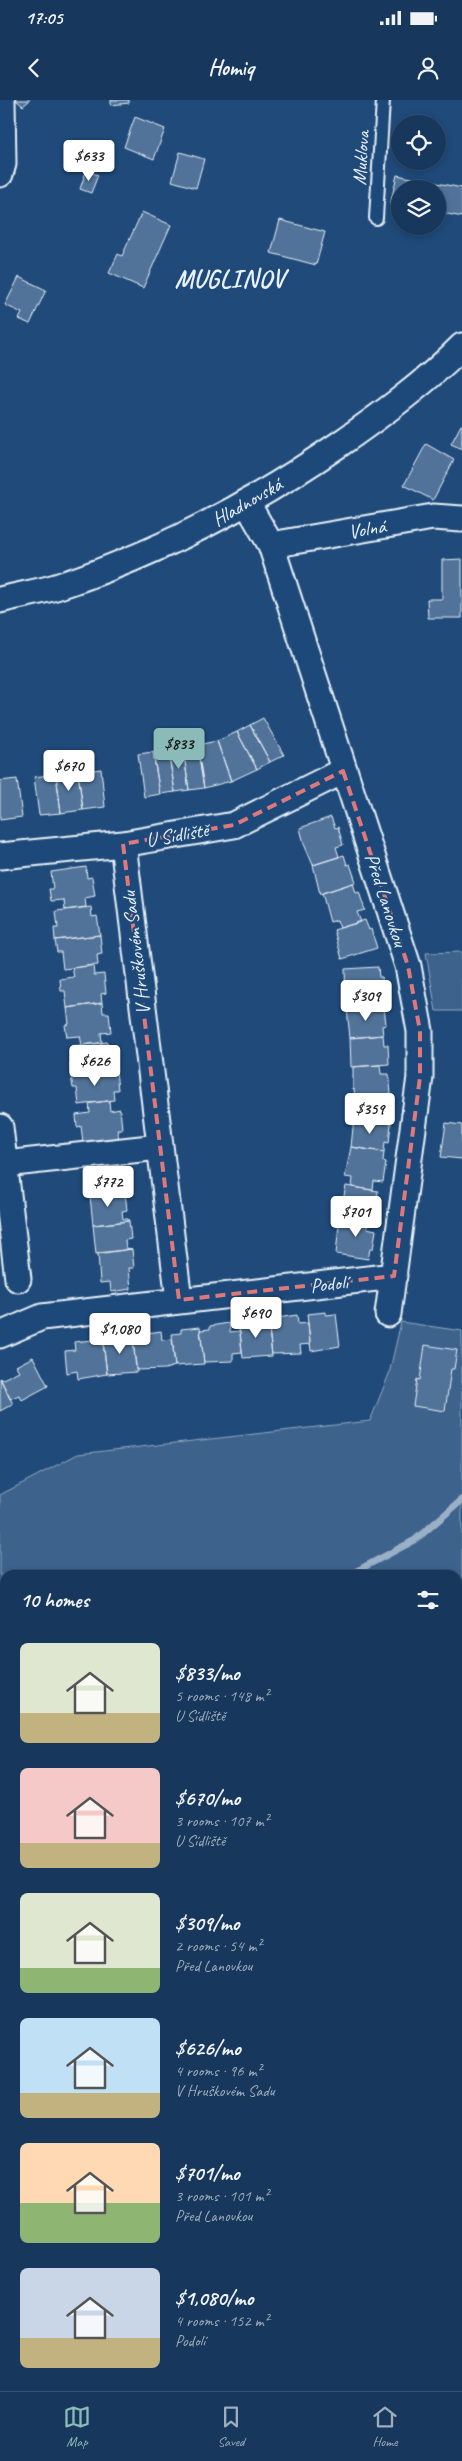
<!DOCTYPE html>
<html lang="en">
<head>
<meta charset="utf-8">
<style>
  body { margin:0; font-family:Caveat,sans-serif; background:#203f62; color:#f1f3f6; height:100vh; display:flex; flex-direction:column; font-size:19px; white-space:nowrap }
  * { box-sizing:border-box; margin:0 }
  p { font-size:16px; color:#9eacbb }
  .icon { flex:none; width:28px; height:28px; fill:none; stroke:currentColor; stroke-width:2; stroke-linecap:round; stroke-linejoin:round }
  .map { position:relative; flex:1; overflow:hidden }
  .panel { position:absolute; left:0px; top:1470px; width:462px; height:821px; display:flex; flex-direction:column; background:#17385c; border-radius:15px 15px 0 0; box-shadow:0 2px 8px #0003,0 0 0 1px #365272 }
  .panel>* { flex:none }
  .tools { position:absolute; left:391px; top:15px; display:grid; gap:10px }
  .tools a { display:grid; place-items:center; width:55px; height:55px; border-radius:50%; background:#17385c; box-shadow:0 2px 8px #0003,0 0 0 1px #365272; font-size:25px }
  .price { position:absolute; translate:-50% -42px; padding:0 11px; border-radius:5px; background:#fff; color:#222; font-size:16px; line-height:32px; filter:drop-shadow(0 1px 2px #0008) }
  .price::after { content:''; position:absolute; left:50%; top:30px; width:15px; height:11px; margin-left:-8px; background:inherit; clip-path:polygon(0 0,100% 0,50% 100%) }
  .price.active { background:#8bbbb9; color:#111 }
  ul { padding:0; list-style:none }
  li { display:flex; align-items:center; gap:15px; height:125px; padding:0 20px }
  li span { display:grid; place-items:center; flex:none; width:140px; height:100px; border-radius:8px; color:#555 }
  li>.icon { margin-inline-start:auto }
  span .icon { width:60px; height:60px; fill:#fffc; stroke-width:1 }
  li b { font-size:21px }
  h2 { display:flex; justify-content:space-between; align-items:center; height:60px; padding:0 20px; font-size:21px }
  .status { display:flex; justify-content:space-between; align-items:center; height:35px; padding:0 25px; background:#17385c; direction:ltr }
  .status svg { height:14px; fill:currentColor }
  header { display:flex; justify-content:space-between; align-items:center; height:65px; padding:0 20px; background:#17385c; font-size:22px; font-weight:600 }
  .dock { display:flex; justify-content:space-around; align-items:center; height:70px; border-top:1px solid #365272; background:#17385c; font-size:14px; color:#9eacbb }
  .dock a { display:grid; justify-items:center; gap:2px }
  .dock .active { color:#8bbbb9 }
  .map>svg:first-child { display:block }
</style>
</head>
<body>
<div class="status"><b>17:05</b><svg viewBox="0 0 49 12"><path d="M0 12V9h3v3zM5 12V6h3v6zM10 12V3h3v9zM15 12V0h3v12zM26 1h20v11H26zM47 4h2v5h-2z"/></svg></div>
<header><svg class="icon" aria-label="back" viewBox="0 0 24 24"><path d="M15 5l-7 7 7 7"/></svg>Homiq<svg class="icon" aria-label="person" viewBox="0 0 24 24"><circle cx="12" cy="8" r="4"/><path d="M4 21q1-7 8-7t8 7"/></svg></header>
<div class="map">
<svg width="462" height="2291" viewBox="0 0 462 2291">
  <rect width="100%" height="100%" fill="#1f4a7a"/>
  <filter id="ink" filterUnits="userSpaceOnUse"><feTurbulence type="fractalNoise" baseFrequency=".02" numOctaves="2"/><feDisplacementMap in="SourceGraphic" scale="10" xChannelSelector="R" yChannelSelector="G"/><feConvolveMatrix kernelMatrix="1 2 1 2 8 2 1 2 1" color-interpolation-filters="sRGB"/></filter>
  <g filter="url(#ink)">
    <path fill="#3c628c" stroke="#92aac2" d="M462,852V911H436L426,853Z
      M401,1222L462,1231V1520L458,1523V1475H5V1697L0,1698V1395L78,1354L370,1321L389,1274Z
      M462,1588V1843L458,1839V1591Z"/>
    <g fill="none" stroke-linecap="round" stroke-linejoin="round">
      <path stroke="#9ab0c7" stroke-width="7" d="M349,1475L415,1440L462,1400
        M0,1669L5,1668"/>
    </g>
    <path fill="#517399" stroke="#e8f1f8" d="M16,0H30L23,6Z
      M111,0H129V3L111,5Z
      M135,17L165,29L154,59L124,47Z
      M180,52L204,59L196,88L172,81Z
      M86,71L98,75L91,93L80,89Z
      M397,75L462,88V117L443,113L441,123H438V89H400V107L390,105Z
      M142,112L171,125L143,188L109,173L118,154L122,156Z
      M280,120L325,132L316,165L271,153Z
      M19,177L46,190L30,224L19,219L22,213L5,205Z
      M461,325H462V349L451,344Z
      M426,344L454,360L433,400L404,385Z
      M462,459V518H428L427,499H442V460Z
      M263,618L284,655L270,662L250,625Z
      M250,625L270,662L257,669L237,632Z
      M237,632L257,669L231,681L217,641Z
      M217,641L231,681L204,688L197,645Z
      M197,645L204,688L189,690L183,648Z
      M183,648L189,690L175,692L168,650Z
      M168,650L175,692L160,694L153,652Z
      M153,652L160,694L144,697L138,654Z
      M101,669L105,707L83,710L78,672Z
      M78,672L83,710L61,713L56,674Z
      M56,674L61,713L39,715L34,677Z
      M17,679L22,717L0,720V681Z
      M331,717L335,728L338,727L343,745L336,747L339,757L313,765L304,744L300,728Z
      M344,755L347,765L350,764L356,782L320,794L313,765Z
      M86,767L87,778L92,777L95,796L85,798L86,807L65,810L64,800L51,801L49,789H53L51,772Z
      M353,783L356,793L359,792L365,810L357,812L361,822L340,828L337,820L330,822L322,793Z
      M91,807L92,817L97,816L100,835L55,840L54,828H58L56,811Z
      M365,820L369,830L371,829L377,848L342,859L334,830Z
      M100,835L102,854L97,855L98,865L63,869L61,852H57L55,840Z
      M93,865L94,875L104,874L106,893L101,894L102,903L67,908L65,891H61L60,879L74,877L72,868Z
      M378,867L379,877H382L384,897H375L376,906L354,908V899H346L345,869Z
      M102,903L103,913H109L111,932L101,933L102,943L82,945L80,936L67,937L65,925L69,924L67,908Z
      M384,906L386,925L382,926L383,935L350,938L347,909Z
      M383,935L384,945H388L389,964L351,967L350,938Z
      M107,942L108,952H113L116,971L71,976L70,964L74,963L72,946Z
      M380,965L381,974H389L391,994H388L389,1004L356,1007L354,989L353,990V967Z
      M116,971L118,990H113L114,1000L79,1005L77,988H73L71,976Z
      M109,1001L110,1011L120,1009L122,1029H117L119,1039L83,1043L81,1026L77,1027L76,1015L90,1013L89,1003Z
      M354,1018L391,1023L389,1043L385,1042L384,1052L351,1047Z
      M446,1023L462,1025V1059L441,1057Z
      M351,1047L384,1052L383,1061L386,1062L383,1082L374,1081L373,1090L352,1087L353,1078L345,1077Z
      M122,1062L124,1081L118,1082L119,1090L125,1092L90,1096L86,1066Z
      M346,1086L378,1091L377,1101H380L377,1120L340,1115Z
      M125,1092L127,1110L122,1111L123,1119H128L129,1121L93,1125L90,1096Z
      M348,1116L369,1119L367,1128L376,1130L373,1149H370L368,1159L336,1154L339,1124L346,1125Z
      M129,1121L131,1139L125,1140L126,1148L132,1149L96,1154L93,1125Z
      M132,1149L134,1168H129L131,1189L111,1192L110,1182L100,1183L98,1153Z
      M326,1212V1215L336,1214L340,1246L311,1251L307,1214Z
      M297,1215L298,1224L308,1223L310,1244L300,1245L301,1253L272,1254L268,1222L278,1221L277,1218Z
      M268,1219L272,1256L243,1258L239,1226L249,1225V1221Z
      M229,1223L230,1232L240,1231L242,1252L233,1253V1261L204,1262L200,1230L210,1229V1226Z
      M200,1227L204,1264L175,1266L172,1234L181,1233V1229Z
      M161,1231L162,1240L172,1239L175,1266L165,1269L136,1270L133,1238L142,1237V1234Z
      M132,1235L137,1272L107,1274L103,1242L113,1240V1237Z
      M93,1240V1243L103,1242L107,1274L78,1279L77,1271L67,1273L65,1251L75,1250L74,1242Z
      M425,1245L457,1250L454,1269H451L445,1311L413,1306L417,1279L420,1280Z
      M33,1257L48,1286L22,1300L19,1295L10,1299L1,1280L19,1271L16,1266Z
      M0,1278L13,1304L0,1311Z
      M5,1713V1753L0,1754V1741L4,1740L0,1714Z
      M462,2089V2113L458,2115V2090Z
      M460,2244L462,2274L458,2276V2245Z
      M5,2252V2268L0,2255Z
      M185,2286H214L216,2291H187Z
      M344,2286H360L362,2291H346Z"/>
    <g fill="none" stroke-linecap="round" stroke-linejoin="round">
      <g stroke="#e8f1f8" stroke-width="16">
        <path id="lane" d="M376,118L383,0"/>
      </g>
      <g stroke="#e8f1f8" stroke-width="29">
        <path id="street" d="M0,74L3,64L2,0
          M247,403L271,445L408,866L420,931V977L388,1214
          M271,445L433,417L462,419
          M0,500C19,495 40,492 59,486C160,453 254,403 341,343C384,313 425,283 462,246
          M123,744L179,1200
          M0,756L123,744L234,725L343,671
          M0,1027L18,1179
          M5,1064L159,1047
          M0,1235L42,1217L394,1176
          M458,1584L462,1582
          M0,1786L5,1785
          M458,2050L462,2048
          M0,2220L5,2218
          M248,2286L250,2291
          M461,2291H462"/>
      </g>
      <use href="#lane" stroke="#1f4a7a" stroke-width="12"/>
      <use href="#street" stroke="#1f4a7a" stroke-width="25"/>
    </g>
  </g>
  <path fill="none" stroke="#dd787b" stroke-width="4" stroke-dasharray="10 6" stroke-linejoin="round" d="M343,671L408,866L420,931V977L394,1176L179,1200L123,744L234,725Z"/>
  <g text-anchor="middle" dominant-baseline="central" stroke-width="4.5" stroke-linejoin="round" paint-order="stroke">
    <g font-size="20" fill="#e8f1f8" stroke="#1f4a7a">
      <text transform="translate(361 58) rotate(-86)">Muklova</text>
      <text transform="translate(247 402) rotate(-30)">Hladnovská</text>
      <text transform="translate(367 429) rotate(-10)">Volná</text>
      <text transform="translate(177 735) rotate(-10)">U Sídliště</text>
      <text transform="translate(386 800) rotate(72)">Před Lanovkou</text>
      <text transform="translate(136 853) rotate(-97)">V Hruškovém Sadu</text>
      <text transform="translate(329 1184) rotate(-6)">Podolí</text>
    </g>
    <g font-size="25" font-weight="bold" letter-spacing="1" fill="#e8f1f8" stroke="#1f4a7a">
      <text x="230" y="179">MUGLINOV</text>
    </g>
  </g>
</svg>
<div class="tools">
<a><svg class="icon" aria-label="locate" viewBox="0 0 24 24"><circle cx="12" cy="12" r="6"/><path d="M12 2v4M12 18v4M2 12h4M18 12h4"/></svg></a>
<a><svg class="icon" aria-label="layers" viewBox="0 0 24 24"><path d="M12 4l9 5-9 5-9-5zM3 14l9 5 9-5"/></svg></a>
</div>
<b class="price" style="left:89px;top:82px">$633</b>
<b class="price active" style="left:179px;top:670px">$833</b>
<b class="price" style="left:69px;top:692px">$670</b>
<b class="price" style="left:366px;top:922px">$309</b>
<b class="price" style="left:95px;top:987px">$626</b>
<b class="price" style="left:370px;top:1035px">$359</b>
<b class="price" style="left:108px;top:1108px">$772</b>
<b class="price" style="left:356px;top:1138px">$701</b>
<b class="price" style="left:256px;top:1239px">$690</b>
<b class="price" style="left:120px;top:1255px">$1,080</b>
<section class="panel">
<h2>10 homes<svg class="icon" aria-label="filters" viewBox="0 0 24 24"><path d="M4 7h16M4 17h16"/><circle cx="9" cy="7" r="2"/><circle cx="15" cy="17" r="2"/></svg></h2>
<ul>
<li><span style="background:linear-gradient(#dfe7d0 70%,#c2b280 0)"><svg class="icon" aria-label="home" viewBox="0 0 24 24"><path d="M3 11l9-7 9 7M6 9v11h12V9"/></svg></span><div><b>$833/mo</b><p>5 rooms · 148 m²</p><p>U Sídliště</p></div></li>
<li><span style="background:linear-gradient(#f6c9c9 75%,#c2b280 0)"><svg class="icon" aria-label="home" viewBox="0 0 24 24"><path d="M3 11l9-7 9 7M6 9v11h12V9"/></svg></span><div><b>$670/mo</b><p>3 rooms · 107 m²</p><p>U Sídliště</p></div></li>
<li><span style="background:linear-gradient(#dfe7d0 75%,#8fb573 0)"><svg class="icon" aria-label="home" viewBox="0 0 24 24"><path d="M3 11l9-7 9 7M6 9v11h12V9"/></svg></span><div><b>$309/mo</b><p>2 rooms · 54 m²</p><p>Před Lanovkou</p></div></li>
<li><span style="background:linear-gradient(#bfe0f5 75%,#c2b280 0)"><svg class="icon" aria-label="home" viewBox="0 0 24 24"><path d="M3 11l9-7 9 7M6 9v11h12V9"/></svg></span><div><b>$626/mo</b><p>4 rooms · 96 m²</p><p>V Hruškovém Sadu</p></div></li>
<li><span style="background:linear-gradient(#ffd9b3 60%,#8fb573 0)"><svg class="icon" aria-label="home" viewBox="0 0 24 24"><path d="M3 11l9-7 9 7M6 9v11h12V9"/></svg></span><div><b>$701/mo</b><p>3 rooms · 101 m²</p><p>Před Lanovkou</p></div></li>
<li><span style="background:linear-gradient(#c9d6e8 70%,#c2b280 0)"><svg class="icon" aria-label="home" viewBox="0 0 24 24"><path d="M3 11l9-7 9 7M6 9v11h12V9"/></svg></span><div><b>$1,080/mo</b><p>4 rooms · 152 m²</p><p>Podolí</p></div></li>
</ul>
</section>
</div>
<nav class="dock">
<a class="active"><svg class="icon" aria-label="map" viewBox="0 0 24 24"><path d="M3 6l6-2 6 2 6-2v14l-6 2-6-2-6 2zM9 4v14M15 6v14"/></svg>Map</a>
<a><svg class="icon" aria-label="saved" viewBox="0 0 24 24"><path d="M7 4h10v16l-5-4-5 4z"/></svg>Saved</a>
<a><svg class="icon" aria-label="home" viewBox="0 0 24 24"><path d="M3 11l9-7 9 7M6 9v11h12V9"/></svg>Home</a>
</nav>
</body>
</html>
